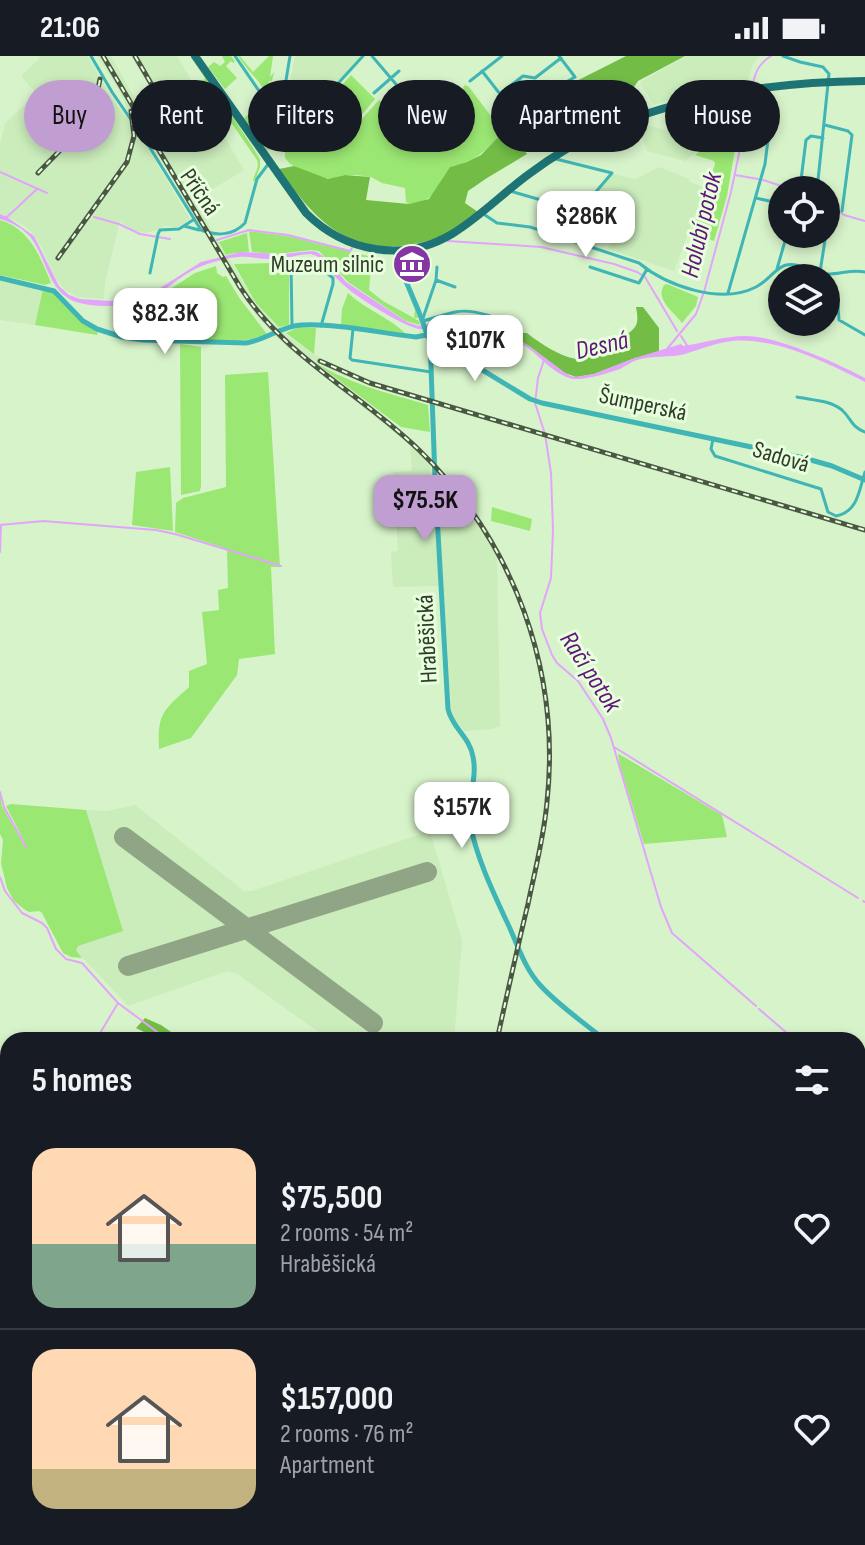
<!DOCTYPE html>
<html lang="en">
<head>
<meta charset="utf-8">
<style>
  body { margin:0; font-family:"Sofia Sans Condensed",sans-serif; background:#242831; color:#f1f3f6; height:100vh; display:flex; flex-direction:column; font-size:30px; white-space:nowrap }
  * { box-sizing:border-box; margin:0 }
  p { font-size:26px; color:#9ea1a6 }
  .icon { flex:none; width:44px; height:44px; fill:none; stroke:currentColor; stroke-width:2; stroke-linecap:round; stroke-linejoin:round }
  .map { position:relative; flex:1; overflow:hidden }
  .side { position:absolute; left:0px; top:976px; width:866px; height:514px; display:flex; flex-direction:column; background:#171b24; border-radius:24px 24px 0 0; box-shadow:0 4px 12px #0003 }
  .side>* { flex:none }
  .hud { position:absolute; left:24px; top:24px; width:818px; height:72px; display:flex; gap:16px }
  .controls { position:absolute; left:768px; top:120px; display:grid; gap:16px }
  .controls a { display:grid; place-items:center; width:72px; height:72px; border-radius:50%; background:#171b24; box-shadow:0 4px 12px #0003; font-size:40px }
  .price { position:absolute; translate:-50% -68px; padding:0 18px; border-radius:16px; background:#fff; color:#222; font-size:26px; line-height:52px; filter:drop-shadow(0 2px 4px #0008) }
  .price::after { content:''; position:absolute; left:50%; top:48px; width:24px; height:18px; margin-left:-12px; background:inherit; clip-path:polygon(0 0,100% 0,50% 100%) }
  .price.on { background:#c19ed1; color:#111 }
  ul { padding:0; list-style:none }
  li { display:flex; align-items:center; gap:24px; height:200px; padding:0 32px }
  li+li { border-top:2px solid #363941 }
  li span { display:grid; place-items:center; flex:none; width:224px; height:160px; border-radius:24px; color:#555 }
  li>.icon { margin-inline-start:auto }
  span .icon { width:96px; height:96px; fill:#fffc; stroke-width:1 }
  li b { font-size:34px }
  h2 { display:flex; justify-content:space-between; align-items:center; height:96px; padding:0 32px; font-size:34px }
  .chip { padding:0 28px; border-radius:36px; background:#171b24; box-shadow:0 4px 12px #0003; font-size:28px; line-height:72px }
  .chip.on { background:#c19ed1; color:#111 }
  .status { display:flex; justify-content:space-between; align-items:center; height:56px; padding:0 40px; background:#171b24; direction:ltr }
  .status svg { height:22px; fill:currentColor }
  .map>svg:first-child { display:block }
</style>
</head>
<body>
<div class="status"><b>21:06</b><svg viewBox="0 0 49 12"><path d="M0 12V9h3v3zM5 12V6h3v6zM10 12V3h3v9zM15 12V0h3v12zM26 1h20v11H26zM47 4h2v5h-2z"/></svg></div>
<div class="map">
<svg width="865" height="1489" viewBox="0 0 865 1489">
  <rect width="100%" height="100%" fill="#d7f3ca"/>
  <path fill="#cbecbb" d="M39,0H88L112,43L140,79L190,163L177,171L164,170L157,174L145,177L133,174L120,165L105,227L104,243L78,241L65,234L55,221L42,192L33,178L26,171L0,157V89L5,67L37,38L21,20L40,2Z
    M97,0H111L137,46L149,40L178,86L156,48L152,35L131,0H177L244,114L206,137L194,113L181,121L226,199L260,251L288,280L320,302L351,318L378,327L865,471V476L835,468L377,332L333,315L301,296L407,380L429,400L464,439L489,475L506,508L521,541L536,584L545,620L550,655L552,689L551,734L543,786L499,984H495L539,785L547,724V676L542,633L532,585L517,542L497,500L500,670L493,673L464,675L454,662L451,652L440,468L444,465L443,457H461L462,456L460,451L465,448L430,409L439,530L393,531L391,496L398,495L393,416L412,415L410,391L414,392L287,291L260,264L243,241L156,93H154L131,60L117,31Z
    M295,0H362L281,88L279,86Z
    M686,0H760L753,8L747,28L703,34L654,49L640,26Z
    M646,69L710,85L685,105L647,95L640,75Z
    M659,111L689,123V126L705,132L674,215L608,193L612,181L586,173L595,146L591,143L612,118L636,123Z
    M0,224L43,233L35,269L0,264Z
    M135,749L244,835H252L430,775L462,885L454,984H330L237,918L227,915L128,950L67,885L13,751L107,755Z"/>
  <path fill="#9be773" d="M190,0L220,41L260,103V111L255,125H253C254,117 260,112 257,104L203,26L205,22Z
    M222,0H231L235,5L233,7L231,5L226,10L237,22L225,33L208,11L214,6L220,10L225,6Z
    M238,0H240L253,16L269,0H273L270,21L274,16L272,25H269L266,42L262,38L265,35C257,22 247,14 238,0Z
    M351,19L375,43L340,85L341,86H343L349,77L379,44L401,63L413,50H416L419,54L389,85L391,86L422,58L428,63L458,39L465,29L469,31L503,76C488,92 475,107 452,110C433,130 441,144 409,148L406,146L405,132L382,127L371,121L356,119H344L330,123L315,120L290,108L285,102V93L289,87Z
    M270,50H281L274,91L267,94L244,62L247,59L253,65Z
    M710,87L735,93L727,140L714,185L693,177L699,160L691,176L715,108L714,105L695,99Z
    M0,164C30,173 40,200 51,227L45,229L0,219Z
    M249,175L288,180L372,201L369,234L383,245L414,262L415,254L406,231L417,255L418,262H414L419,265L420,269L406,265L348,226L319,195L311,194L277,198L252,196Z
    M247,177L249,196L234,197L226,199L219,186Z
    M273,207L289,208V269L279,271L256,247L234,208Z
    M216,210L217,217L223,221L226,220L240,243L267,278L252,283L238,285L144,282L114,275L118,267L195,217Z
    M667,228L698,241L696,250L682,267C674,256 655,244 664,229Z
    M43,233L53,237L98,275L97,279L35,269Z
    M348,237C365,253 390,262 406,278L341,269L342,253Z
    M299,271L316,272L314,298L286,277Z
    M180,288L201,291V430L200,435L181,439Z
    M309,302C344,327 388,337 428,349L430,376L401,371Z
    M268,316L280,511H271L275,598L239,603L237,619L191,682L159,693C157,657 164,654 189,631V615L207,608L202,556L219,554L218,534L228,532L227,493L175,476L176,447L183,442L226,431L225,319Z
    M170,411L173,475L132,469L136,416Z
    M492,451L532,463L530,475L491,465Z
    M619,698L722,759L727,781L644,788L620,710L618,699Z
    M0,737L2,750L25,791L24,785L6,750L11,748L86,754L123,875L78,890L76,894L82,902L71,901L63,897L42,857L39,855L29,856L24,853L14,845L7,832L1,807L3,784L0,778Z"/>
  <path fill="#73bd47" d="M626,0H685L638,25L628,40L585,58L559,76L556,66L521,90L527,98L487,122L468,135L465,147L478,156C470,162 462,170 453,175C446,179 437,181 430,184C393,196 354,192 324,166C306,151 293,132 279,113L294,110L328,123L345,119L370,121L366,144L409,148L429,143L450,111L467,106L481,99L502,77L543,42Z
    M636,251H643L659,272V296L635,302L594,318L576,321L565,317L529,290L491,267L518,277H527C541,288 559,300 576,303C589,297 628,282 635,271C639,265 637,257 636,251Z
    M145,962L161,969L174,978L175,984H160L136,972Z
    M863,1411L865,1412V1489H828L827,1482H858V1419L860,1418Z"/>
  <path fill="#e3a5fc" d="M0,158L7,161L34,180L59,230L69,239L80,243L112,245L136,243L157,234L201,206L229,199L240,196L283,198L312,195L317,196L327,203L346,226L407,266L419,270L455,262L468,261L480,263L491,267L529,290L565,317L571,320L576,321L594,318L635,302L681,288L683,290C704,287 724,280 745,280C777,280 836,307 865,322V326C827,307 776,281 732,285C715,287 701,293 685,298C670,302 652,299 637,304C631,306 626,310 620,313C608,317 592,322 579,323C560,325 542,302 528,292C517,284 503,277 491,270C462,256 447,273 420,273C408,273 356,241 346,231C335,222 326,210 317,200L311,198C299,198 287,203 275,203C262,204 250,200 238,201C227,202 212,206 202,210C186,216 174,228 160,236C138,250 101,254 76,246C48,236 47,203 31,182C24,173 11,166 0,163Z"/>
  <g fill="none" stroke-linecap="round" stroke-linejoin="round">
    <path stroke="#e3a5fc" stroke-width="2" d="M753,27C756,14 760,7 771,0
      M0,116L47,137
      M735,119L758,123
      M763,124L794,134
      M826,147L844,159L865,165
      M7,161L37,133
      M94,161L119,168L140,178L170,183
      M217,184L249,174L288,179L350,195L352,192
      M448,185L541,191L614,208L637,216L645,221L677,275
      M681,280L688,291
      M667,293L696,258L704,236L731,136L751,40
      M544,304L538,322L535,347L545,378L551,417L553,474L551,522L540,557L542,573L552,599L557,607L578,625L603,663L611,682L661,851L672,877L756,950
      M0,469L43,465L156,474L175,478L281,510
      M0,496L1,469
      M614,691L858,842
      M0,736L4,751L26,791
      M0,821L5,835L22,857L42,867L47,872L56,893L66,903L82,907L118,947L168,984
      M863,845L865,846
      M759,953L795,984
      M96,984L118,947
      M858,1036L865,1042
      M0,1364L8,1355
      M20,1482L22,1489
      M423,1482L425,1489
      M689,1482L690,1489"/>
    <path stroke="#90a586" stroke-width="20" d="M124,781L373,967
      M128,910L427,816"/>
    <path stroke="#3fb5b6" stroke-width="3" d="M91,0L112,36L147,87L201,174C216,180 233,180 245,167L257,123L269,107
      M235,0L266,45L283,46
      M290,0L275,91L282,89L363,0
      M372,0L412,47
      M783,0L800,6L823,11L829,18L817,134
      M482,15L500,38L523,20L535,22L561,2
      M470,25L502,0
      M550,35L575,21L559,0
      M374,37L399,15
      M716,54L745,38
      M401,62L412,47L420,41
      M825,69L848,75L852,79L842,155
      M556,103L612,117L559,179
      M817,128L801,124L806,84L811,80L823,82
      M510,135L579,155
      M756,142L782,148
      M485,159L497,167L530,171L639,207C667,230 721,249 756,231C767,226 775,212 786,209C800,206 814,218 828,218C841,218 852,213 865,216
      M184,170L199,174
      M826,173V174
      M590,211L639,227L647,213
      M777,213L787,178
      M820,216L826,178
      M150,217L158,178L160,174L179,173L193,164
      M824,219L837,236L839,264L865,279
      M436,224L437,211
      M728,237L765,108L773,43L770,39L760,35
      M422,265C433,263 444,258 455,256C474,252 503,263 519,274
      M422,265L436,224L455,231
      M292,270L291,207L317,209L333,222V228L321,270
      M353,273L350,302L352,304L431,316
      M797,341C811,344 830,344 842,354C852,363 850,370 865,376
      M713,383L711,393L715,400L821,433L828,456L836,460C858,456 859,434 865,416"/>
    <path stroke="#3fb5b6" stroke-width="5" d="M396,195L400,211L419,256L428,281L530,343L542,347L804,402L832,410L865,424
      M0,222L54,235L83,265L97,273L122,281L143,284L246,287C265,284 282,270 301,269C337,267 379,277 416,281L426,279
      M430,283L435,423L448,653C452,672 470,681 473,701C478,723 466,745 470,767C476,800 492,834 506,864C517,886 523,910 540,929C558,949 583,966 605,984
      M721,1489V1482"/>
    <path stroke="#1e7475" stroke-width="8" d="M195,0L306,157C345,196 403,207 452,178C480,161 503,137 529,118C553,100 580,84 608,72C690,38 777,26 865,25"/>
    <g stroke="#495743" stroke-width="5">
      <path id="rail" d="M103,0L240,231C285,301 360,337 419,394C514,486 561,614 547,746C544,781 535,814 528,848C517,893 507,939 497,984
        M135,0L187,89
        M38,117C67,86 93,68 100,23
        M58,202L127,106L134,80L131,55
        M320,305L370,327L865,474
        M148,1489L154,1482"/>
    </g>
    <use href="#rail" stroke="#e8ffdd" stroke-width="2" stroke-dasharray="6" stroke-linecap="butt"/>
  </g>
  <defs>
    <g id="museum-disc" transform="scale(2)"><circle r="9.5" fill="#8635a4" stroke="#e8ffdd"/><path d="M0-6L6-3V-2H-6V-3ZM-5-1h2V3h-2ZM-1-1h2V3h-2ZM3-1h2V3H3ZM-6 4H6V6H-6Z" fill="#fff"/></g>
  </defs>
  <g fill-rule="evenodd">
    <use href="#museum-disc" x="412" y="208"/>
  </g>
  <g text-anchor="middle" dominant-baseline="central" stroke-width="6" stroke-linejoin="round" paint-order="stroke">
    <g font-size="24" fill="#303b2b" stroke="#e8ffdd">
      <text transform="translate(200 136) rotate(55)">Příčná</text>
      <text transform="translate(643 348) rotate(12)">Šumperská</text>
      <text transform="translate(781 401) rotate(17)">Sadová</text>
      <text transform="translate(427 583) rotate(-93)">Hraběšická</text>
    </g>
    <g font-size="24" fill="#303b2b" stroke="#e8ffdd" text-anchor="end">
      <text x="384" y="208">Muzeum silnic</text>
    </g>
    <g font-size="26" font-style="italic" fill="#5f1678" stroke="#e8ffdd">
      <text transform="translate(702 169) rotate(-77)">Holubí potok</text>
      <text transform="translate(602 290) rotate(-13)">Desná</text>
      <text transform="translate(590 616) rotate(57)">Račí potok</text>
    </g>
  </g>
</svg>
<div class="controls">
<a><svg class="icon" aria-label="locate" viewBox="0 0 24 24"><circle cx="12" cy="12" r="6"/><path d="M12 2v4M12 18v4M2 12h4M18 12h4"/></svg></a>
<a><svg class="icon" aria-label="layers" viewBox="0 0 24 24"><path d="M12 4l9 5-9 5-9-5zM3 14l9 5 9-5"/></svg></a>
</div>
<b class="price" style="left:586px;top:203px">$286K</b>
<b class="price" style="left:165px;top:300px">$82.3K</b>
<b class="price" style="left:475px;top:327px">$107K</b>
<b class="price on" style="left:425px;top:487px">$75.5K</b>
<b class="price" style="left:462px;top:794px">$157K</b>
<div class="hud">
<a class="chip on">Buy</a>
<a class="chip">Rent</a>
<a class="chip">Filters</a>
<a class="chip">New</a>
<a class="chip">Apartment</a>
<a class="chip">House</a>
</div>
<section class="side">
<h2>5 homes<svg class="icon" aria-label="filters" viewBox="0 0 24 24"><path d="M4 7h16M4 17h16"/><circle cx="9" cy="7" r="2"/><circle cx="15" cy="17" r="2"/></svg></h2>
<ul>
<li><span style="background:linear-gradient(#ffd9b3 60%,#7fa58c 0)"><svg class="icon" aria-label="home" viewBox="0 0 24 24"><path d="M3 11l9-7 9 7M6 9v11h12V9"/></svg></span><div><b>$75,500</b><p>2 rooms · 54 m²</p><p>Hraběšická</p></div><svg class="icon" aria-label="heart" viewBox="0 0 24 24"><path d="M12 20l-8-8c-3-5 5-10 8-4 3-6 11-1 8 4z"/></svg></li>
<li><span style="background:linear-gradient(#ffd9b3 75%,#c2b280 0)"><svg class="icon" aria-label="home" viewBox="0 0 24 24"><path d="M3 11l9-7 9 7M6 9v11h12V9"/></svg></span><div><b>$157,000</b><p>2 rooms · 76 m²</p><p>Apartment</p></div><svg class="icon" aria-label="heart" viewBox="0 0 24 24"><path d="M12 20l-8-8c-3-5 5-10 8-4 3-6 11-1 8 4z"/></svg></li>
</ul>
</section>
</div>
</body>
</html>
